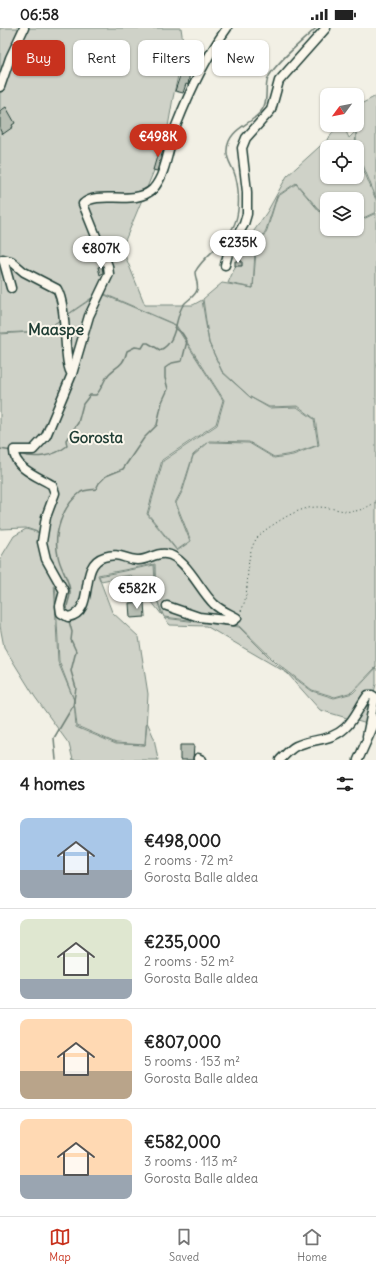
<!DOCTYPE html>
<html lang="en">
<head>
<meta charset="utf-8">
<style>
  body { margin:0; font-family:Delius,sans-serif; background:#f6f6f6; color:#222; height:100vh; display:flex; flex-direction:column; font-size:15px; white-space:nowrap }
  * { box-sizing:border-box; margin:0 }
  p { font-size:13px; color:#767676 }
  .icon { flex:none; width:22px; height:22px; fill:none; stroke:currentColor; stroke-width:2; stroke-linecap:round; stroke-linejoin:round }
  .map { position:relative; height:732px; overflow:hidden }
  .details { display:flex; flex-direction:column; background:#fff; flex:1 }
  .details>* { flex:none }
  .hud { position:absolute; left:12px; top:12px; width:352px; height:36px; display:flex; gap:8px }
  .needle { width:26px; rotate:238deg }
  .controls { position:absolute; left:320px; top:60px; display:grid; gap:8px }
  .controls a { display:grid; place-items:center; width:44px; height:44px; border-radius:8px; background:#fff; box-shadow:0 1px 3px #0004; font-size:20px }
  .price { position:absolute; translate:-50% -34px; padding:0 9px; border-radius:14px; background:#fff; color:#222; font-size:13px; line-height:26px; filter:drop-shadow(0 1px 2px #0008) }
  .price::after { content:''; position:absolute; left:50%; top:24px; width:12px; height:9px; margin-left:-6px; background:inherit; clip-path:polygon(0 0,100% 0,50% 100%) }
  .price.active { background:#c8321e; color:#fff }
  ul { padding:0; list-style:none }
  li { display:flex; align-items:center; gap:12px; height:100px; padding:0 20px }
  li+li { border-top:1px solid #e0e0e0 }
  li span { display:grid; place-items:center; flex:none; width:112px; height:80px; border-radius:8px; color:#555 }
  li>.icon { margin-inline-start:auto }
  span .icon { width:48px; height:48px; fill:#fffc; stroke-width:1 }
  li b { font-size:17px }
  h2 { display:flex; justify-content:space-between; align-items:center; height:48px; padding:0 20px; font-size:17px }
  .chip { padding:0 14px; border-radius:8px; background:#fff; box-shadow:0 1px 3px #0004; font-size:14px; line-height:36px }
  .chip.active { background:#c8321e; color:#fff }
  .status { display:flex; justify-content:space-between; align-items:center; height:28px; padding:0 20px; background:#fff; direction:ltr }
  .status svg { height:11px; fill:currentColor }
  .menu { display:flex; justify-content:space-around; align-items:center; height:56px; border-top:1px solid #e0e0e0; background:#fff; font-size:11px; color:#767676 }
  .menu a { display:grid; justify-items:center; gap:2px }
  .menu .active { color:#c8321e }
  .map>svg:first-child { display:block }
</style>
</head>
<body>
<div class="status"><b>06:58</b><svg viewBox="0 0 49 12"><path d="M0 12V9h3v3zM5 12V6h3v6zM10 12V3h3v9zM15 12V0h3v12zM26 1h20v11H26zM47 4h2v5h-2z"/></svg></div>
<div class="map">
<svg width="376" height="732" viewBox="0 0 376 732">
  <rect width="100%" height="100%" fill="#f2f0e5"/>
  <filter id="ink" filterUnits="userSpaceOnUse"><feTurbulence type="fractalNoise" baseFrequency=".025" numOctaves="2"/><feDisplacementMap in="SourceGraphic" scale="8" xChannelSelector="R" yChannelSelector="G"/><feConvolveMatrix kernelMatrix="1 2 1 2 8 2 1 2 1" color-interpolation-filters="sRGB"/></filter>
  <g filter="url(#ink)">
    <path fill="#cfd2c8" stroke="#77887e" d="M0,0H181L184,21L173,70L165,116L122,220L145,277H193L202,272L209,315L222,344L250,369L269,380L297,379L314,391L318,417L292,426L274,429L249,414L209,413L193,427L182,462L175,475L190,513L177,522L148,486L163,433L217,397L224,372L176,297L100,264L44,303L0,305Z
      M376,68V170L356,119L357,78Z
      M338,97H343L349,110L356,103L355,119H327V149H357V126L376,172V184L357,193V171H327V191L296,155L277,168L266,202L255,223L253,260L228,255L245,216L267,184L287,148L329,110Z
      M296,156L327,192V201H357V194L376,185V639L352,664L335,669L312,662L278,636L239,598L164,589L156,569L155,536L98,547L112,584L139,609L148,666L145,717L116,715L77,698L74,672L59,633L55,553L41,505L26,500L0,501V306L44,303L100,265L175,297L223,372L216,396L162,432L147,486L177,523L191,513L176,475L183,462L193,428L209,414L249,415L274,430L293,427L319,417L315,391L298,378L269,379L250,369L222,343L209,315L203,271L222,255L253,260L256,224L267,202L277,169Z
      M26,501L40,505L54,553L58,634L74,672L76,699L116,716L145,717L147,694L154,710L158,732H73L69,716L35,669L4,619L0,598V531L14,508Z
      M154,537L156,569L162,587L131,547L101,553L99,548Z
      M164,590L239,599L277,637L312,663L334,670L353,665L376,640V656L367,696L320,682L287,645L206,598L170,597Z"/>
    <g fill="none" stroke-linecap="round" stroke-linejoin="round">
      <path stroke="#6e7f75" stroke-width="1.5" d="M0,421L12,423
        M19,426C35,431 53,429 67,418L66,412L78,395L83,376L90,367H96C101,362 102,357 106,350C113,338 123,341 127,323L135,319L142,320L145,315H148L160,322C176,315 175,294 181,281C184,272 194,271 197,262C199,256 195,250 195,244C206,224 229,215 236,192C240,179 239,157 234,144C231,136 226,131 227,122C228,100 252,97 262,82C269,73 264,61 268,50C275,35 304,12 316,0
        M67,584C65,577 71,571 70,563C69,551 60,540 58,528C53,506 62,478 81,464C85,462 92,462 96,461L99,455L106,448L123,441L144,410L157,397L162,374L168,361L165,350V340L172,335L182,333L187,313L182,305L175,300
        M56,732L54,710L73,678L76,660L71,643L76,623L71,612L72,604L69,593"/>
    </g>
    <path fill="#b7beb3" stroke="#1f3d34" d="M182,42L190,44L188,57L186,56L183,65L175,63Z
      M6,79L15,95L12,97L13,99L3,106L0,102V83Z
      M160,118L164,119L157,143L153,142Z
      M235,233H242V238H235Z
      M102,238L103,245L100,247L98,239Z
      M144,574L145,589L130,590L129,575Z
      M180,717H194L193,732H180Z"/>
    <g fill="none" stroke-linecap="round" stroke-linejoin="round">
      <g stroke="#1f3d34" stroke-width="11">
        <path id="minor" d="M0,59L10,30L24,0
          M225,237L229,222L244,196L247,186V164L242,120L246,110L271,82L279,53L326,0
          M11,260L3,231L11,233L24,244L57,261C68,279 63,338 72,346L89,288L109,246L108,238L83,176C98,161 135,179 153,161C167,145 168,118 176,98C189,65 206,29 227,0
          M72,346L46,408L33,422H14C13,440 39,449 52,457L55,465L46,489L42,514L46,531L64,563L60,578L61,585L68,589C97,584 77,537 104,529C120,524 123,531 137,532C147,533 156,524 166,526C185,528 200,563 214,576C220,582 230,586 237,590L233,593L199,589L167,578
          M198,730L202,732
          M280,732C285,727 290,721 296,718C313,710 330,714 345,700C355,691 360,677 368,667H372L375,669L367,708
          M358,732L376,692"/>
      </g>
      <path stroke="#1f3d34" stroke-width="1" stroke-dasharray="1 3" stroke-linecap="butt" d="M241,583C252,561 243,535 255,513C260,505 268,500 276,495C288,487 303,479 318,479C345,480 349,491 376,474"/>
      <use href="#minor" stroke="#fbf7ec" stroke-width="8"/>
    </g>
  </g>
  <g text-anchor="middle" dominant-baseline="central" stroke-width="4" stroke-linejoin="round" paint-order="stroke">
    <g font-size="15" font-weight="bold" fill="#1f3d34" stroke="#fbf7ec">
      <text x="96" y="409">Gorosta</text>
    </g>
    <g font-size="16" font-weight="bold" fill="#1f3d34" stroke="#fbf7ec">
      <text x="56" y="301">Maaspe</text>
    </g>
  </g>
</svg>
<div class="controls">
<a><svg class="needle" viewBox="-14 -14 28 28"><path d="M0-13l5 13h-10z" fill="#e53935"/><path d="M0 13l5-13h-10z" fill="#767676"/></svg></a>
<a><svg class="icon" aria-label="locate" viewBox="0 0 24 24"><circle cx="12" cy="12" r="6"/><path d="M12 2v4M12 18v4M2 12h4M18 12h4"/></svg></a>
<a><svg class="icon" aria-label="layers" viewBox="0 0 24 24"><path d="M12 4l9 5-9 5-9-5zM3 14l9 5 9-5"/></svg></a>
</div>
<b class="price active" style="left:158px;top:130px">€498K</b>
<b class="price" style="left:238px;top:236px">€235K</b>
<b class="price" style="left:101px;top:242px">€807K</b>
<b class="price" style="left:137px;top:582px">€582K</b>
<div class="hud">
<a class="chip active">Buy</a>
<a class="chip">Rent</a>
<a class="chip">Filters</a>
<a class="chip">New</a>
</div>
</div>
<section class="details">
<h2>4 homes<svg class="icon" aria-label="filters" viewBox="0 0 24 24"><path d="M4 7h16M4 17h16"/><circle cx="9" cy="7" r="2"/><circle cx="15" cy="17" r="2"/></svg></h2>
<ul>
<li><span style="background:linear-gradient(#a9c7e8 65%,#9aa5b1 0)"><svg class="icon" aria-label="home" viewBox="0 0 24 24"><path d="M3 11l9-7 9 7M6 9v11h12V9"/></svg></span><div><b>€498,000</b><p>2 rooms · 72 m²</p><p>Gorosta Balle aldea</p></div></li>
<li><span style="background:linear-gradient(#dfe7d0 75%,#9aa5b1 0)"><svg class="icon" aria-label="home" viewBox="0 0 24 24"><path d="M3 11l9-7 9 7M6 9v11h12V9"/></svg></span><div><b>€235,000</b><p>2 rooms · 52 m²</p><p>Gorosta Balle aldea</p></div></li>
<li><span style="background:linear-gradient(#ffd9b3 65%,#b9a48a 0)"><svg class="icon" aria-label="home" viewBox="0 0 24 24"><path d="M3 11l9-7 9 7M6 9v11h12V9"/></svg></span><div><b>€807,000</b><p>5 rooms · 153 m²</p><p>Gorosta Balle aldea</p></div></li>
<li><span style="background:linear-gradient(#ffd9b3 70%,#9aa5b1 0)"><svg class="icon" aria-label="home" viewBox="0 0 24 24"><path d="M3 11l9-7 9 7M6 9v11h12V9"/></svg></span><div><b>€582,000</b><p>3 rooms · 113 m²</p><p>Gorosta Balle aldea</p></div></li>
</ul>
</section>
<nav class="menu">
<a class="active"><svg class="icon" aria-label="map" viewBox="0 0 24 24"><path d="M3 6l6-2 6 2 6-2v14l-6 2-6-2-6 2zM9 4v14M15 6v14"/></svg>Map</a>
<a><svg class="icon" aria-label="saved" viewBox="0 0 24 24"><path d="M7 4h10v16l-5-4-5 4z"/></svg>Saved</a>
<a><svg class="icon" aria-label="home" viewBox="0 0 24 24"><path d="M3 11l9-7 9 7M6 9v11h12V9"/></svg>Home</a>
</nav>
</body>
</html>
